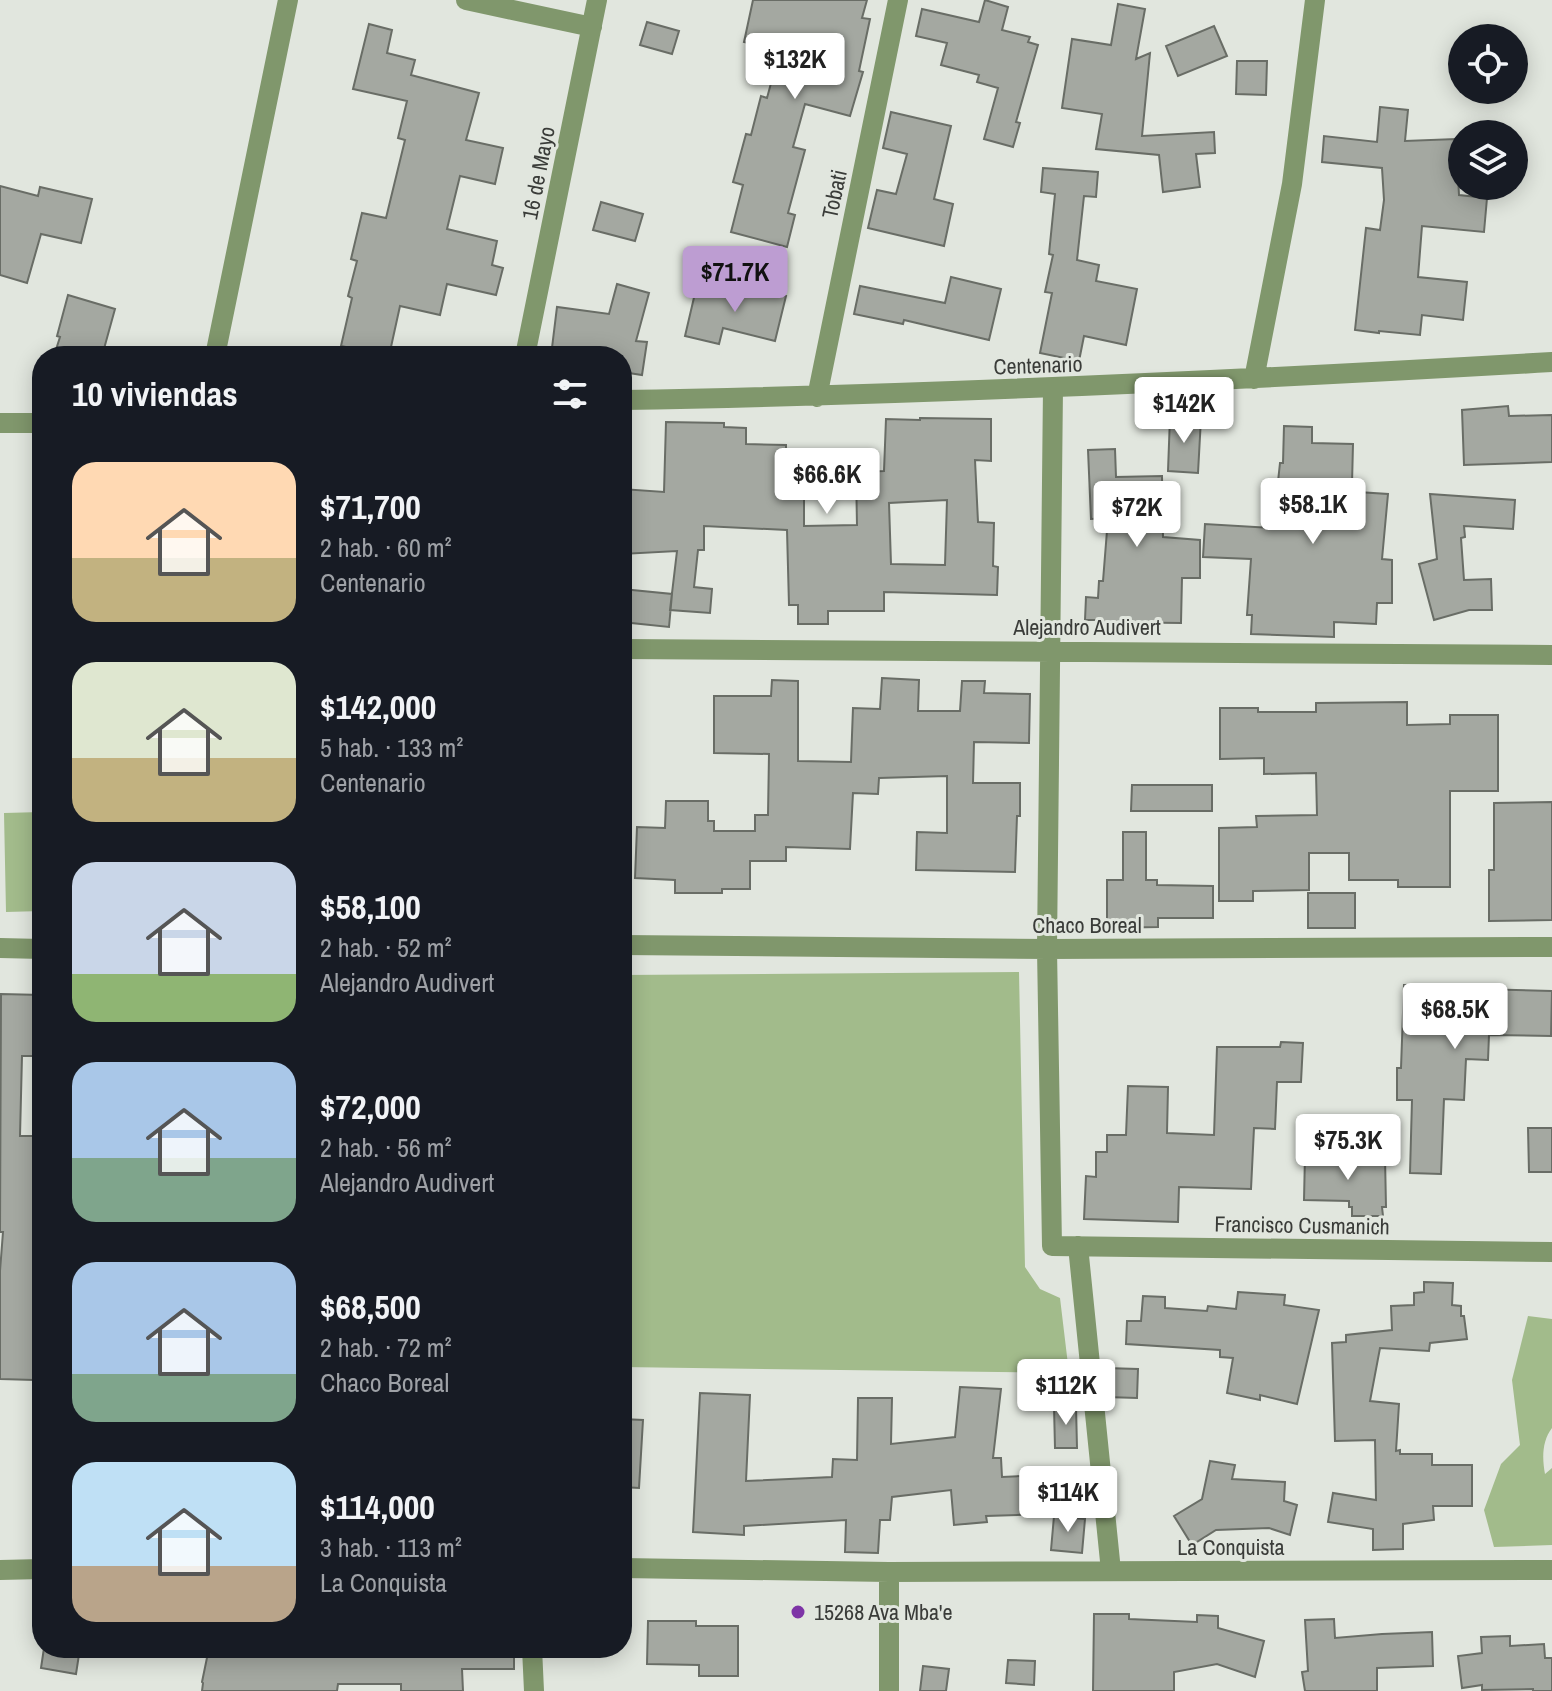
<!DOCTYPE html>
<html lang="es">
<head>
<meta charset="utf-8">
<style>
  body { margin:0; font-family:"Archivo Narrow",sans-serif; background:#242831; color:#f1f3f6; height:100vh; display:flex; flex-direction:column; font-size:30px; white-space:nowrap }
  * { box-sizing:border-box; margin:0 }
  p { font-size:26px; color:#9ea1a6 }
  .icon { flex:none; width:44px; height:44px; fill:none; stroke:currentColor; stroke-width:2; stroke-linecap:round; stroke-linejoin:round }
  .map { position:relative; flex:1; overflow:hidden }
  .side { position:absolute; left:32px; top:346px; width:600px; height:1312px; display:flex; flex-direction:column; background:#171b24; border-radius:32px; box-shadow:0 4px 20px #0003 }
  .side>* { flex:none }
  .controls { position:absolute; left:1448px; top:24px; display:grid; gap:16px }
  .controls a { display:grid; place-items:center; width:80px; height:80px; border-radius:50%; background:#171b24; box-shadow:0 4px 20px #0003; font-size:40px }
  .price { position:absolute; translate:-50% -68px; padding:0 18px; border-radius:8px; background:#fff; color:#222; font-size:26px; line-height:52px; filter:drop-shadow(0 2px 4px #0008) }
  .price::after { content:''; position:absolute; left:50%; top:48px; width:24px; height:18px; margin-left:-12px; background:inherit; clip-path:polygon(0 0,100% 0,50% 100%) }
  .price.on { background:#bd9dd2; color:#111 }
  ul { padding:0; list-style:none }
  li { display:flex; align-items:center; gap:24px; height:200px; padding:0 40px }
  li span { display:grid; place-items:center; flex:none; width:224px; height:160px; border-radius:24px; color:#555 }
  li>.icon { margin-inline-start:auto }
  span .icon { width:96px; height:96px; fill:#fffc; stroke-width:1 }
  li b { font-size:34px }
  h2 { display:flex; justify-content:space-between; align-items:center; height:96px; padding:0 40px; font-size:34px }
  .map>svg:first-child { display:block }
</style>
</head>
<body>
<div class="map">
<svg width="1552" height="1691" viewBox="0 0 1552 1691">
  <rect width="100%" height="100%" fill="#e1e6de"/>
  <path fill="#a2bb8b" d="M42,812V911L6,912L4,813Z
    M1019,972L1025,1267L1040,1289L1060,1298L1069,1373L622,1367V975Z
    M1528,1316L1552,1319V1428C1542,1441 1542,1458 1545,1474L1552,1468V1545L1494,1547L1484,1510L1501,1464L1520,1445L1512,1380Z"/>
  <path fill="#a4a8a1" stroke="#696d66" stroke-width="2" fill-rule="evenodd" d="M753,0H867L862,18L870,19L859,71L863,72L850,116L805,104L793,147L805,150L788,213L795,215L787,247L731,232L743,185L733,182L746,134L751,135L761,96L767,98L780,50L744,42Z
    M985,0L1008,7L1002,30L1030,37L1028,42L1038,45L1016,122L1020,123L1013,147L984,139L998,88L977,82L979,75L941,65L947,43L916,36L922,9L979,22Z
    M1118,4L1145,9L1136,59L1150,53L1142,136L1214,132L1215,153L1196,154L1200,187L1163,192L1159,155L1096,149L1102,114L1062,108L1072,39L1111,45Z
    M647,22L679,31L672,54L640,45Z
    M369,24L392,30L387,53L415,60L411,75L479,93L466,140L503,148L495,184L460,176L447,229L497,241L492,265L503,268L496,295L447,284L440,315L400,306L389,356L341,346L352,298L348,296L357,261L351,259L362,213L386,218L405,140L398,138L407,101L353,89Z
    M1214,26L1227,56L1178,76L1166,46Z
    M1237,61H1267L1266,95L1236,94Z
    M1380,107L1408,110L1405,141L1456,139L1459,195L1487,198L1484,232L1422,226L1418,277L1467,282L1463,320L1422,315L1420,335L1379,331V333L1355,330L1366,228L1380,230L1384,200L1382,168L1322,162L1324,136L1377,142Z
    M891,112L951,126L934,199L953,204L944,246L868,228L877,190L896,194L907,154L883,148Z
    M1043,168L1098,172L1096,197L1084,196L1077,260L1099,265L1096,281L1137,289L1126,345L1084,336L1079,361L1040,353L1052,293L1045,292L1053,255L1049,254L1055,194L1041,192Z
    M0,186L38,196L40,187L92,199L81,243L41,234L27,283L0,275Z
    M601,202L643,214L635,241L593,230Z
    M951,277L1001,289L989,340L904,320L903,324L854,314L860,286L945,303Z
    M617,284L649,293L636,341L647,342L642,375L622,372V356H551L557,307L609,314Z
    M736,284L786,296L775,341L723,328L719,344L685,336L696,289L733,297Z
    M68,295L115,309L102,356H54L60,337L57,336Z
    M1508,406L1509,416L1552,415V462L1464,465L1462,410Z
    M1170,417L1201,418L1198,473L1168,471Z
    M920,418L991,419V461L975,460L978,522L994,523L993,566L998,567L997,595L884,592V611H828V624H798V605H789L787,530L704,526V550H698L694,587L712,589L710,613L670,610L677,551L622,554V489L664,492L666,422L724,423V427L746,428V444L786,445V458H804V526L857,525L856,472L884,471L886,419L920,420ZM947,500L945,565L891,564L889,503Z
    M1284,426L1312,427V443L1353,444L1352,484H1358V492L1388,494L1382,559L1392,560V603H1377L1376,624L1334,622V637L1251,634L1252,615H1247L1251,559L1203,557L1205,524L1273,528L1280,463H1283Z
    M1115,449L1116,477L1162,476L1163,537L1200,540V578H1182L1181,623L1098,622V620H1085L1086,597L1098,598L1099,581H1103L1108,518L1091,519L1088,450Z
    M1430,494L1515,500L1513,529L1464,526L1465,537L1461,538L1464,580L1491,579L1492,610H1469L1434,620L1419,564L1437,559Z
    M622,589L672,594L669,627L622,622Z
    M882,678L919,680L918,711H960L962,681H985L984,693L1030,694L1029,743L974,742L973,783H1020V816H1017L1015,872L916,870L917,832L947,833V776L879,778L878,794L853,793L850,849L786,847V861H750V889H722V893H675V880L635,878L637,827L665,828L666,801H708V821H714V831H755V815H768L769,754L714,753V696H771L772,680L798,681V761L851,762L853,708L880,709Z
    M1407,702V725L1450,724V715H1498V791H1450V887H1398V880H1349V853H1309V890L1253,891V901H1219V828L1257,827L1256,816L1317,815L1316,773L1264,774V758L1220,759V708H1258V712H1316V703Z
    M1132,785H1212V811H1131Z
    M1552,802V920L1489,921V870H1494V803Z
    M1123,832H1146V880H1157V885L1213,886V918H1158V927L1107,928V880H1123Z
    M1308,893H1355V928H1308Z
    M1404,985L1437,986V988L1552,991L1551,1036L1489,1035L1488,1060L1466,1059L1464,1100L1444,1099L1441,1174L1410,1173L1412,1100H1397V1068H1401Z
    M1,994L42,995V1056H22L20,1136H42V1324H36L34,1380L0,1379V1271L3,1232H0Z
    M1281,1042L1303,1043L1301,1082H1277L1275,1129L1254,1128L1251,1189L1179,1187L1178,1222L1084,1219L1086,1176L1096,1177V1152H1107V1135H1126L1128,1086L1168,1087L1167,1133L1214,1135L1217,1047H1280Z
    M1528,1128H1552V1172H1529Z
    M1305,1155L1385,1157L1386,1207H1382L1383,1216H1352V1207H1349V1201L1304,1200Z
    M1424,1282L1453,1283L1452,1305L1461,1306V1316H1464L1467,1339L1430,1343L1429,1351L1380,1348L1370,1401L1399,1404L1396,1451L1400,1450V1454H1432V1465H1472V1506H1433L1434,1520L1403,1524V1549L1373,1550V1529L1328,1522L1333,1493L1376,1500L1375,1440L1335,1441L1332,1343L1346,1342V1335L1392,1330L1391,1306L1414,1305V1293L1424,1292Z
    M1238,1292L1285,1295L1284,1305L1319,1310L1297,1404L1260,1395V1400L1227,1393L1233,1358L1220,1357V1350L1126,1344L1127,1321H1141L1143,1296L1165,1297V1308L1207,1311L1208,1306L1236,1309Z
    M1105,1368L1138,1369L1137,1398L1106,1397Z
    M960,1387L1001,1389L993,1458H1001L1002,1477L1045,1475L1047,1514L986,1516L987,1522L954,1525L951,1490L892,1497L890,1520H880L878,1553L845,1552L846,1520L744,1526V1535L693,1532L700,1393L750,1395L746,1481L832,1477L833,1459L857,1460L858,1398H892L891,1444L955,1437Z
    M1054,1406H1076L1077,1448H1055Z
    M622,1419L643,1420L639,1488L622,1487Z
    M1210,1461L1235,1465L1232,1479L1285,1482L1284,1501L1297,1505L1290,1535L1269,1528L1216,1530L1192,1545L1174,1516L1202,1499Z
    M1054,1516L1085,1519L1082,1553L1051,1550Z
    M1094,1614H1129V1619L1197,1622V1615L1218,1616V1628L1264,1641L1255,1677L1217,1664L1174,1672V1691H1093Z
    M1334,1619L1335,1638L1382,1634L1432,1632L1433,1666L1377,1668V1691H1305L1302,1672L1308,1671L1305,1620Z
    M648,1621H696V1626H738V1676H699V1665L647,1664Z
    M1510,1636V1646L1544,1644L1545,1658H1552V1691H1533V1689L1482,1690V1685L1462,1688L1458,1656L1482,1653L1481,1637Z
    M44,1648H80L76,1674L41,1668Z
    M209,1648H514V1669H462L463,1691H401V1684H338L337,1691H202L203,1683L202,1682Z
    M1008,1660L1035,1661L1034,1685L1006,1683Z
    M923,1666L949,1669L946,1691H920Z"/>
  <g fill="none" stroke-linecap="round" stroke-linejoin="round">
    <path stroke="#80976c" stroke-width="20" d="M466,0L592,27
      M215,356L288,0
      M525,356L597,0
      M1254,379L1292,184L1315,0
      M1053,388L1047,949L1052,1246L1552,1252
      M817,397L898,0
      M622,400C932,395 1242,380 1552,362
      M0,423H42
      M622,649L1552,655
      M622,945L1047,949L1552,947
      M0,948L42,949
      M1078,1246L1111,1571
      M622,1568L889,1572L1552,1570
      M0,1570L42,1569
      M889,1572V1691
      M532,1648L534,1691"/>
  </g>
  <circle fill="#7d34a6" stroke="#e1e6de" stroke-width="3" cx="798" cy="1612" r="8"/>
  <g text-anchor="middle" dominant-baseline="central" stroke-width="6" stroke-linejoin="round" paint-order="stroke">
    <g font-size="22" fill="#3a3c39" stroke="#e1e6de">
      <text transform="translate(538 173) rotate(-79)">16 de Mayo</text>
      <text transform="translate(834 194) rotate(-78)">Tobati</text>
      <text transform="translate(1038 365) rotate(-2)">Centenario</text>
      <text x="1087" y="627">Alejandro Audivert</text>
      <text x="1087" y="925">Chaco Boreal</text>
      <text transform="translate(1302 1225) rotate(1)">Francisco Cusmanich</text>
      <text x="1231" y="1547">La Conquista</text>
    </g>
    <g font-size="22" fill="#3a3c39" stroke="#e1e6de" text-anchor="start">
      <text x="814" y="1612">15268 Ava Mba'e</text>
    </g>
  </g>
</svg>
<div class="controls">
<a><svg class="icon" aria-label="locate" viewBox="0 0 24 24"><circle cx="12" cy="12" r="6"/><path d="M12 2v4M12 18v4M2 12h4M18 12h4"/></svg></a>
<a><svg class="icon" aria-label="layers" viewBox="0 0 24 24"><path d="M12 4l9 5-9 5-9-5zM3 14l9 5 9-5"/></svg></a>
</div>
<b class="price" style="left:795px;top:101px">$132K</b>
<b class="price on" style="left:735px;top:314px">$71.7K</b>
<b class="price" style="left:1184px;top:445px">$142K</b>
<b class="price" style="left:827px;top:516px">$66.6K</b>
<b class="price" style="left:1313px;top:546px">$58.1K</b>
<b class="price" style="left:1137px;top:549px">$72K</b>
<b class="price" style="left:1455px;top:1051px">$68.5K</b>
<b class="price" style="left:1348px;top:1182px">$75.3K</b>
<b class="price" style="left:1066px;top:1427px">$112K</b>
<b class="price" style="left:1068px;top:1534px">$114K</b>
<section class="side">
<h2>10 viviendas<svg class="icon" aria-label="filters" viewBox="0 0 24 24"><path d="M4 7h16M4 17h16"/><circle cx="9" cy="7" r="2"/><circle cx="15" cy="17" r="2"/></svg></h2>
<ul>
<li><span style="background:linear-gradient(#ffd9b3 60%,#c2b280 0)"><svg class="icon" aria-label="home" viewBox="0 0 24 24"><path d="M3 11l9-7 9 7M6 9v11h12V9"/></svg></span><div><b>$71,700</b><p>2 hab. · 60 m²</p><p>Centenario</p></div></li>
<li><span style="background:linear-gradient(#dfe7d0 60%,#c2b280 0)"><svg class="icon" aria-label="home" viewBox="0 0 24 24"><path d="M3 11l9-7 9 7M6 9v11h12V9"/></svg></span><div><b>$142,000</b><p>5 hab. · 133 m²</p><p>Centenario</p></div></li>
<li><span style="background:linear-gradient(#c9d6e8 70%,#8fb573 0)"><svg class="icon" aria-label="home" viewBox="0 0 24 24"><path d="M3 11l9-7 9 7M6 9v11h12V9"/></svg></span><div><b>$58,100</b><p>2 hab. · 52 m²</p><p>Alejandro Audivert</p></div></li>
<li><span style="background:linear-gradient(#a9c7e8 60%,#7fa58c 0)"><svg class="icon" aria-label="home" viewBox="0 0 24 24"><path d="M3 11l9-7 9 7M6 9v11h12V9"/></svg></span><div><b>$72,000</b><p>2 hab. · 56 m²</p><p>Alejandro Audivert</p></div></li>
<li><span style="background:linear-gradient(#a9c7e8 70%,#7fa58c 0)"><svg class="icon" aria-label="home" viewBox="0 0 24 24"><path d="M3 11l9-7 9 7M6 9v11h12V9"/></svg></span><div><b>$68,500</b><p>2 hab. · 72 m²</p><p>Chaco Boreal</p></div></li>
<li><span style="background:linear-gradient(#bfe0f5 65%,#b9a48a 0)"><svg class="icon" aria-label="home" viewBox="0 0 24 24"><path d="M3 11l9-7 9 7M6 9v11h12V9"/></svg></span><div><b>$114,000</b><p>3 hab. · 113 m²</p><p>La Conquista</p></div></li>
</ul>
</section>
</div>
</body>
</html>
